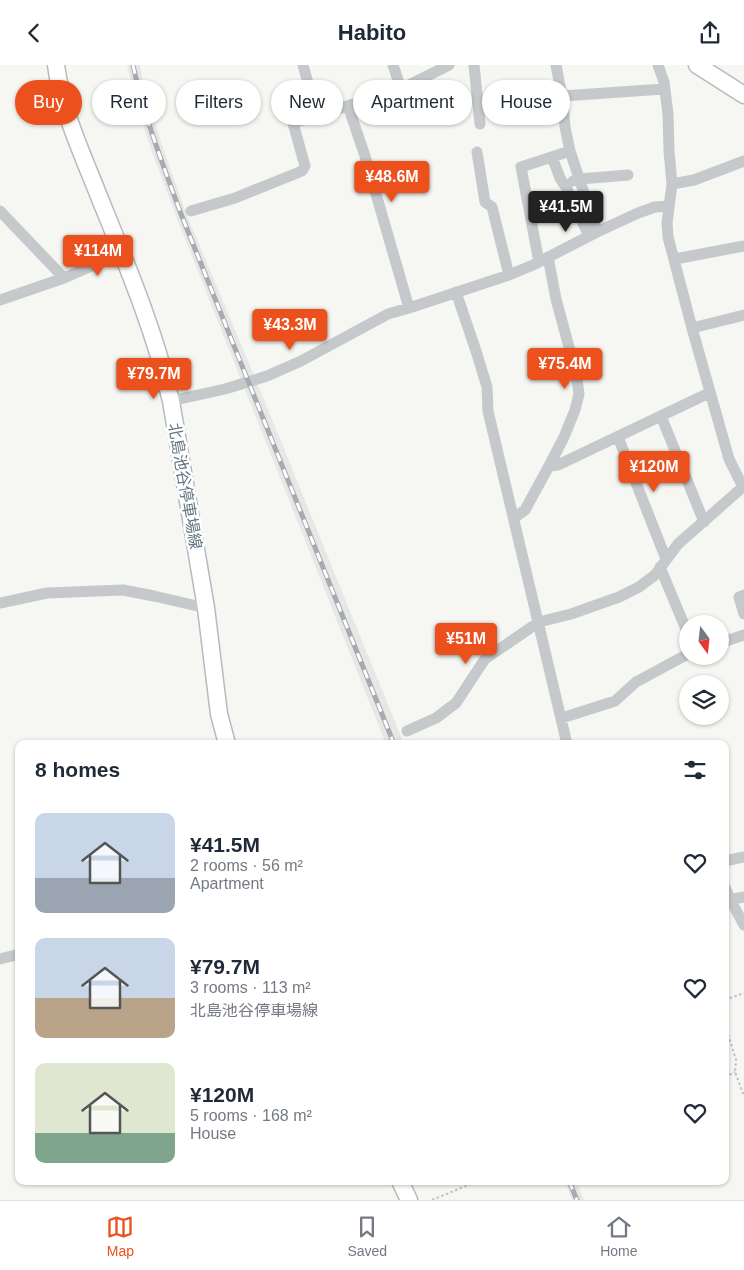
<!DOCTYPE html>
<html lang="en">
<head>
<meta charset="utf-8">
<style>
  body { margin:0; font-family:Arial,"Noto Sans JP",sans-serif; background:#f6f6f7; color:#1f2937; height:100vh; display:flex; flex-direction:column; font-size:19px; white-space:nowrap }
  * { box-sizing:border-box; margin:0 }
  p { font-size:16px; color:#747a83 }
  .icon { flex:none; width:28px; height:28px; fill:none; stroke:currentColor; stroke-width:2; stroke-linecap:round; stroke-linejoin:round }
  .map { position:relative; flex:1; overflow:hidden }
  .side { position:absolute; left:15px; top:675px; width:714px; height:445px; display:flex; flex-direction:column; background:#fff; border-radius:10px; box-shadow:0 1px 4px #0004 }
  .side>* { flex:none }
  .banner { position:absolute; left:15px; top:15px; width:715px; height:45px; display:flex; gap:10px }
  .needle { width:32px; rotate:165deg }
  .buttons { position:absolute; left:679px; top:550px; display:grid; gap:10px }
  .buttons a { display:grid; place-items:center; width:50px; height:50px; border-radius:50%; background:#fff; box-shadow:0 1px 4px #0004; font-size:25px }
  .price { position:absolute; translate:-50% -42px; padding:0 11px; border-radius:5px; background:#ec501c; color:#fff; font-size:16px; line-height:32px; filter:drop-shadow(0 1px 2px #0008) }
  .price::after { content:''; position:absolute; left:50%; top:30px; width:15px; height:11px; margin-left:-8px; background:inherit; clip-path:polygon(0 0,100% 0,50% 100%) }
  .price.on { background:#222; color:#fff }
  ul { padding:0; list-style:none }
  li { display:flex; align-items:center; gap:15px; height:125px; padding:0 20px }
  li span { display:grid; place-items:center; flex:none; width:140px; height:100px; border-radius:10px; color:#555 }
  li>.icon { margin-inline-start:auto }
  span .icon { width:60px; height:60px; fill:#fffc; stroke-width:1 }
  li b { font-size:21px }
  h2 { display:flex; justify-content:space-between; align-items:center; height:60px; padding:0 20px; font-size:21px }
  .pill { padding:0 18px; border-radius:22px; background:#fff; box-shadow:0 1px 4px #0004; font-size:18px; line-height:45px }
  .pill.on { background:#ec501c; color:#fff }
  header { display:flex; justify-content:space-between; align-items:center; height:65px; padding:0 20px; background:#fff; font-size:22px; font-weight:800 }
  .menu { display:flex; justify-content:space-around; align-items:center; height:70px; border-top:1px solid #e0e1e3; background:#fff; font-size:14px; color:#747a83 }
  .menu a { display:grid; justify-items:center; gap:2px }
  .menu .on { color:#ec501c }
  .map>svg:first-child { display:block }
</style>
</head>
<body>
<header><svg class="icon" aria-label="back" viewBox="0 0 24 24"><path d="M15 5l-7 7 7 7"/></svg>Habito<svg class="icon" aria-label="share" viewBox="0 0 24 24"><path d="M12 15V3M7 8l5-5 5 5M5 13v7h14v-7"/></svg></header>
<div class="map">
<svg width="744" height="1135" viewBox="0 0 744 1135">
  <rect width="100%" height="100%" fill="#f6f6f2"/>
  <path fill="#e7e8e6" d="M127,0H140L143,18L162,80L186,148L256,315L404,679H386L176,151L151,84L139,47Z
    M565,1116H576L584,1135H572Z"/>
  <g fill="none" stroke-linecap="round" stroke-linejoin="round">
    <g stroke="#b5bbbf" stroke-width="19">
      <path id="secondary" d="M56,0C62,47 83,90 100,134C127,200 155,267 171,336L206,543L219,649L227,679
        M697,0L744,30
        M400,1116L409,1135"/>
    </g>
    <path stroke="#bfc1c3" stroke-width="2" stroke-dasharray="2.5 2.5" stroke-linecap="butt" d="M725,935L744,928
      M725,960L736,995L735,1007L744,1031
      M725,1012L735,1007
      M432,1135L478,1116"/>
    <path stroke="#c5c9cc" stroke-width="11" d="M303,0L317,50
      M393,0L401,24
      M474,0L480,59
      M556,0L563,37L565,62L570,86L597,167
      M658,0L664,17L668,49L669,86L672,119L667,158L668,172L692,263L729,394L743,422
      M562,31L664,24
      M348,41L365,91L409,243
      M477,87L485,137L492,142L509,210
      M552,92L560,113L567,124L589,171
      M573,116L580,114L628,110
      M672,119L694,115L744,96
      M0,146L64,213
      M191,146L235,133L302,106L305,101L293,58L401,24L449,0
      M675,194L744,181
      M539,197L521,102L570,86
      M456,227L476,286L487,322L488,346L567,679
      M0,235L64,213L122,188
      M692,263L744,250
      M171,336L225,324L267,311L301,296L388,249L409,243L509,210L533,200L597,167L638,148L655,142L669,141
      M661,351L704,457
      M618,372L666,494
      M549,401L558,400L709,328
      M514,453L525,445L549,401L564,372L575,345L579,329L576,308L556,234L548,192
      M660,502L688,569
      M744,530L739,532L744,549
      M0,538L47,528L123,525L154,531L206,543
      M720,578L744,570
      M562,653L615,636L636,617L688,589
      M407,666L436,653L456,638L485,594L539,557L571,549L619,532L639,522L655,510L678,479L744,421
      M725,796L744,792
      M725,822L730,834L744,860
      M725,836L744,832
      M0,894L16,890H19"/>
    <use href="#secondary" stroke="#fff" stroke-width="16"/>
    <g stroke="#a5abb1" stroke-width="5">
      <path id="rail" d="M133,0C144,51 163,100 181,149L394,679
        M569,1116L577,1135"/>
    </g>
    <use href="#rail" stroke="#fff" stroke-width="3" stroke-dasharray="9" stroke-linecap="butt"/>
  </g>
  <g text-anchor="middle" dominant-baseline="central" stroke-width="5" stroke-linejoin="round" paint-order="stroke">
    <g font-size="16" fill="#637685" stroke="#fff">
      <text transform="translate(185 421) rotate(80)">北島池谷停車場線</text>
    </g>
  </g>
</svg>
<div class="buttons">
<a><svg class="needle" viewBox="-14 -14 28 28"><path d="M0-13l5 13h-10z" fill="#e53935"/><path d="M0 13l5-13h-10z" fill="#747a83"/></svg></a>
<a><svg class="icon" aria-label="layers" viewBox="0 0 24 24"><path d="M12 4l9 5-9 5-9-5zM3 14l9 5 9-5"/></svg></a>
</div>
<b class="price" style="left:392px;top:138px">¥48.6M</b>
<b class="price on" style="left:566px;top:168px">¥41.5M</b>
<b class="price" style="left:98px;top:212px">¥114M</b>
<b class="price" style="left:290px;top:286px">¥43.3M</b>
<b class="price" style="left:565px;top:325px">¥75.4M</b>
<b class="price" style="left:154px;top:335px">¥79.7M</b>
<b class="price" style="left:654px;top:428px">¥120M</b>
<b class="price" style="left:466px;top:600px">¥51M</b>
<div class="banner">
<a class="pill on">Buy</a>
<a class="pill">Rent</a>
<a class="pill">Filters</a>
<a class="pill">New</a>
<a class="pill">Apartment</a>
<a class="pill">House</a>
</div>
<section class="side">
<h2>8 homes<svg class="icon" aria-label="filters" viewBox="0 0 24 24"><path d="M4 7h16M4 17h16"/><circle cx="9" cy="7" r="2"/><circle cx="15" cy="17" r="2"/></svg></h2>
<ul>
<li><span style="background:linear-gradient(#c9d6e8 65%,#9aa5b1 0)"><svg class="icon" aria-label="home" viewBox="0 0 24 24"><path d="M3 11l9-7 9 7M6 9v11h12V9"/></svg></span><div><b>¥41.5M</b><p>2 rooms · 56 m²</p><p>Apartment</p></div><svg class="icon" aria-label="heart" viewBox="0 0 24 24"><path d="M12 20l-8-8c-3-5 5-10 8-4 3-6 11-1 8 4z"/></svg></li>
<li><span style="background:linear-gradient(#c9d6e8 60%,#b9a48a 0)"><svg class="icon" aria-label="home" viewBox="0 0 24 24"><path d="M3 11l9-7 9 7M6 9v11h12V9"/></svg></span><div><b>¥79.7M</b><p>3 rooms · 113 m²</p><p>北島池谷停車場線</p></div><svg class="icon" aria-label="heart" viewBox="0 0 24 24"><path d="M12 20l-8-8c-3-5 5-10 8-4 3-6 11-1 8 4z"/></svg></li>
<li><span style="background:linear-gradient(#dfe7d0 70%,#7fa58c 0)"><svg class="icon" aria-label="home" viewBox="0 0 24 24"><path d="M3 11l9-7 9 7M6 9v11h12V9"/></svg></span><div><b>¥120M</b><p>5 rooms · 168 m²</p><p>House</p></div><svg class="icon" aria-label="heart" viewBox="0 0 24 24"><path d="M12 20l-8-8c-3-5 5-10 8-4 3-6 11-1 8 4z"/></svg></li>
</ul>
</section>
</div>
<nav class="menu">
<a class="on"><svg class="icon" aria-label="map" viewBox="0 0 24 24"><path d="M3 6l6-2 6 2 6-2v14l-6 2-6-2-6 2zM9 4v14M15 6v14"/></svg>Map</a>
<a><svg class="icon" aria-label="saved" viewBox="0 0 24 24"><path d="M7 4h10v16l-5-4-5 4z"/></svg>Saved</a>
<a><svg class="icon" aria-label="home" viewBox="0 0 24 24"><path d="M3 11l9-7 9 7M6 9v11h12V9"/></svg>Home</a>
</nav>
</body>
</html>
